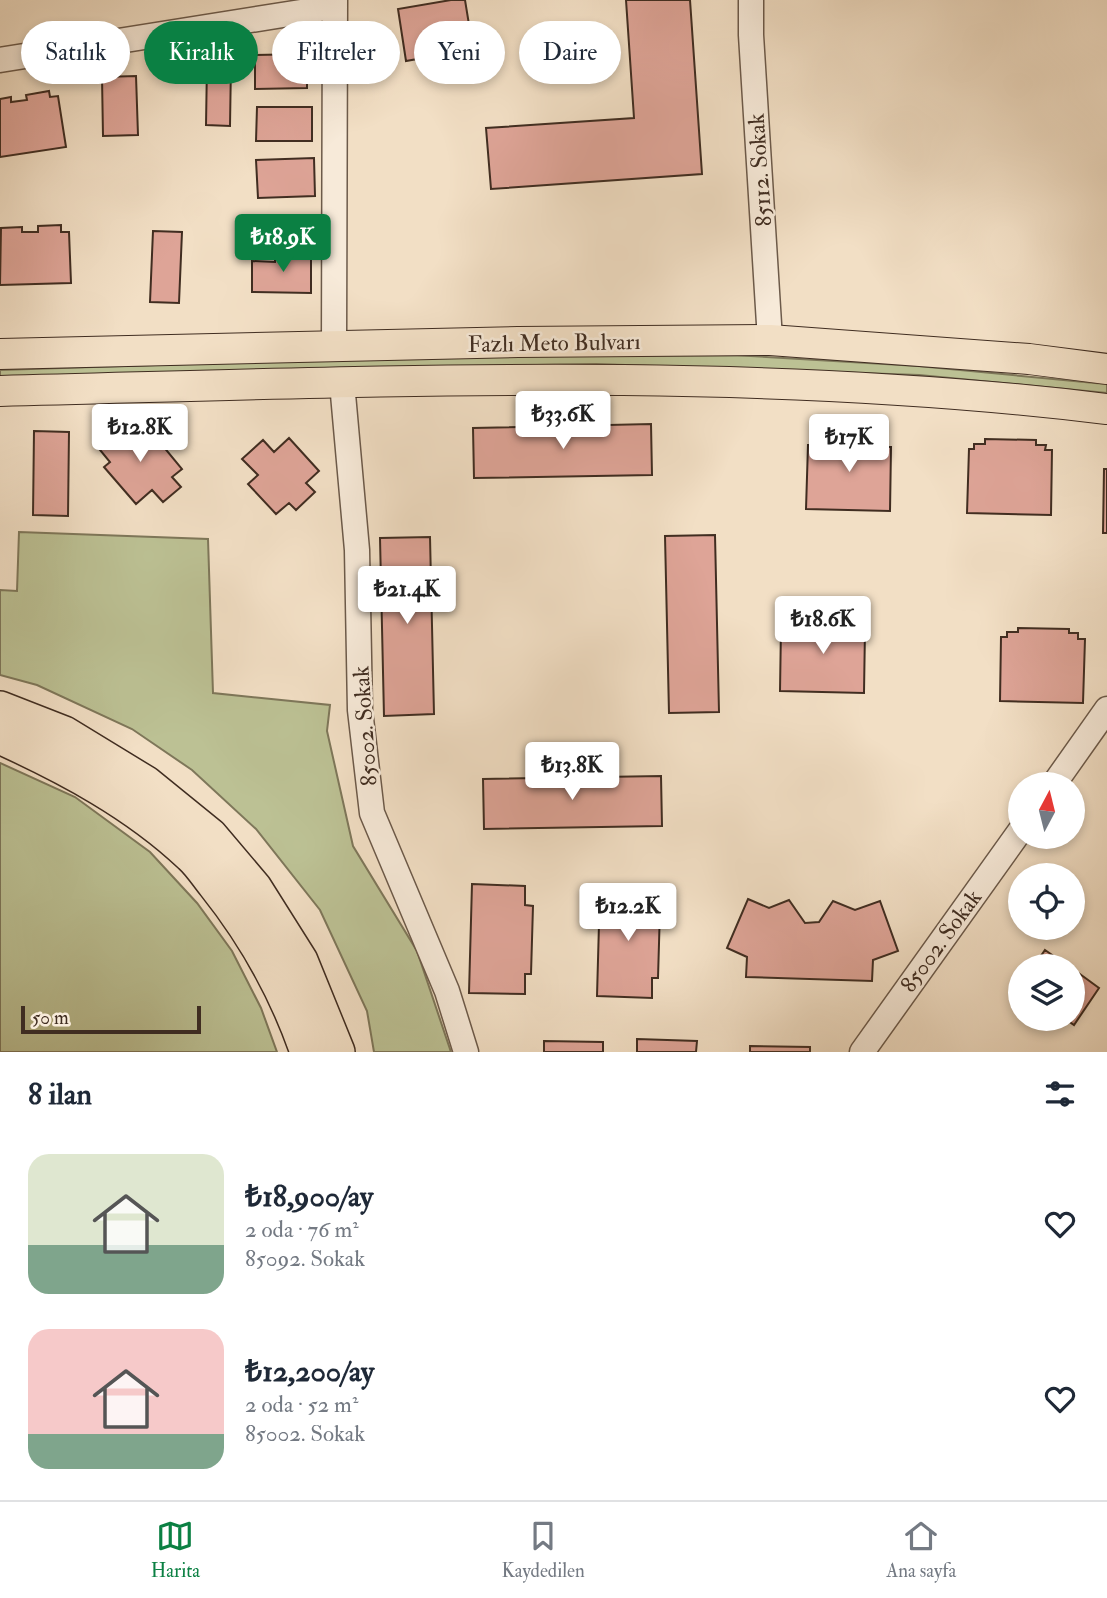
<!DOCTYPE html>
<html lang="tr">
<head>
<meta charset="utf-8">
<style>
  body { margin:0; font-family:"IM FELL Double Pica",serif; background:#f2f2f3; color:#1f2937; height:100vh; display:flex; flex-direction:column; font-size:26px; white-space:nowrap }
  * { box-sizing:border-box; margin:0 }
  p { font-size:23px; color:#747a83 }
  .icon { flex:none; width:38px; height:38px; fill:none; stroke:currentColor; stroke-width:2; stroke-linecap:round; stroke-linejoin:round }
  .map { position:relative; height:1052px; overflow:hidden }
  .sheet { display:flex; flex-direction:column; background:#fff; flex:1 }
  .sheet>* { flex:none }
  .hud { position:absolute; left:21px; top:21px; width:700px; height:63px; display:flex; gap:14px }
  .needle { width:46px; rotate:7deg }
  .buttons { position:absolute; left:1008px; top:772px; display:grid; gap:14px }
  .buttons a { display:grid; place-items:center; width:77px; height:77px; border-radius:50%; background:#fff; box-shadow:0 4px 10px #0003; font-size:35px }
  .scale { position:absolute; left:21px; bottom:18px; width:180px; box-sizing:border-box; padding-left:7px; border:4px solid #402d21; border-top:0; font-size:19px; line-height:24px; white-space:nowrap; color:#402d21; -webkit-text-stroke:5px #f7ead9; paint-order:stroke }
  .price { position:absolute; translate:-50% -60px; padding:0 16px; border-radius:7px; background:#fff; color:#222; font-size:23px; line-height:46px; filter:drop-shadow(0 2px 4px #0008) }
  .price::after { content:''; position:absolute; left:50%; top:42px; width:21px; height:16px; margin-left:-10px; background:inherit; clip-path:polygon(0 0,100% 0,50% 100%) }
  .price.selected { background:#0b8043; color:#fff }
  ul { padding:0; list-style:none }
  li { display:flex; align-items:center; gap:21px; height:175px; padding:0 28px }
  li span { display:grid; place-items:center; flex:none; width:196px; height:140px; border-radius:21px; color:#555 }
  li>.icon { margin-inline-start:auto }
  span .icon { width:84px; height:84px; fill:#fffc; stroke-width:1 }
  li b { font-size:30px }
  h2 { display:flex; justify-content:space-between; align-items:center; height:84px; padding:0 28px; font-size:30px }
  .chip { padding:0 24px; border-radius:32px; background:#fff; box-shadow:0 4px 10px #0003; font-size:24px; line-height:63px }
  .chip.selected { background:#0b8043; color:#fff }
  .tab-bar { display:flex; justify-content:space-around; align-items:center; height:98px; border-top:2px solid #e0e1e3; background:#fff; font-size:19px; color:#747a83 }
  .tab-bar a { display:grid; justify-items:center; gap:4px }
  .tab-bar .selected { color:#0b8043 }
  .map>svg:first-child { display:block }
</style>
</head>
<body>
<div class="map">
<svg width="1107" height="1052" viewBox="0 0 1107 1052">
  <rect width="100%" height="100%" fill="#f2dfc5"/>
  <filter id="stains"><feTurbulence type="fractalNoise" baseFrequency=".00286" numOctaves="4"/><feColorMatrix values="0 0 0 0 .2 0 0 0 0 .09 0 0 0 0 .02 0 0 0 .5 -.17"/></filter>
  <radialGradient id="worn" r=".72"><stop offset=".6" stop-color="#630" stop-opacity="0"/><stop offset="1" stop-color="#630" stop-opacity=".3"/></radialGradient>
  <path fill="#bcc194" stroke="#7e775a" stroke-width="2" d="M733,355L918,366L1095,383L1107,384V393L919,375L596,364L430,367L0,381V370L430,356Z
    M19,532L208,539L213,693L330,705L327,731L353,846L417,951L451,1052H374L367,1011L320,910L256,829L192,770L132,729L37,685L0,675V590L17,591Z
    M0,763L75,797L150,852L197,903L232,951L261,1008L277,1052H0Z"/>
  <path fill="#dea497" stroke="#402d21" stroke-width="2" d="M451,0H465L473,49L406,61L398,9Z
    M626,0H690L702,174L491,189L486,128L634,118Z
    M307,54V88L255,89V55Z
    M207,63H231L230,126L206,125Z
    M136,76L138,135L103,136L102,77Z
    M49,91L50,97L58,96L66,147L0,157V99L11,97V102L27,100L26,95Z
    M257,107H312V141H256Z
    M314,158L315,196L258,198L256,160Z
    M61,225V232H69L71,283L0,285L1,228L22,227V232H38V226Z
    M153,231L182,232L179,303L150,302Z
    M275,253H311V293L252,292V261L275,262Z
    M144,423L182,469L172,477L181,487L163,502L152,490L136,504L104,467L110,462L96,445L118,426L127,437Z
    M651,424L652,475L474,478L473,428Z
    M34,431L69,432L68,516L33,515Z
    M825,436L876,437L875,442L885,441V447H891L890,511L806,509L808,445H813L814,440L824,441Z
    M289,438L319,471L306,483L315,492L296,510L289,503L276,514L248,484L258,475L242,459L263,440L274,452Z
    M985,439L1036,440V445H1046L1045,450H1052L1051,515L967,513L969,449H974V444H985Z
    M1104,469H1107V533H1103Z
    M715,535L719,712L669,713L665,536Z
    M430,537L434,714L384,716L380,538Z
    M798,617L849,619V623H858V629H865L864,693L780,691L781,627H787V622H798Z
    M1018,628L1069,629V633H1078V639H1085L1083,703L1000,701L1001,637H1007V632H1018Z
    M661,776L662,826L484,829L483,779Z
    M472,884L525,886V905L533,906L531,974H525V994L469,993Z
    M600,888L652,890V909H660L658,978H652V998L597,996Z
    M748,899L769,908L789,900L805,923L819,922L833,901L855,910L880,901L898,951L873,960L872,981L746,977L747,957L727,948Z
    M1045,950L1068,966H1034Z
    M1073,969L1099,988L1074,1025L1064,1018H1073Z
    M637,1039L697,1041L696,1052H637Z
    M544,1041L603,1042V1052H544Z
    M750,1046L810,1047V1052H750Z"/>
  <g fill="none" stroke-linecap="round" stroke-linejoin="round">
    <g stroke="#6c5a4a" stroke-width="27">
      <path id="minor" d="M751,0V35L770,340
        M0,60L320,9L335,0
        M334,347L335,0
        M342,383L357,550L360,710L372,813L447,991L466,1052
        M1054,784L1107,709
        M862,1052L1020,831"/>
    </g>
    <g stroke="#402d21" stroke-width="32">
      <path id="major" d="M0,354L518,342L770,340L1029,359L1107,369
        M0,391C369,382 740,364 1107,409"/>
    </g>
    <g stroke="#402d21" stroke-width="38">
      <path id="highway" d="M0,709L64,734L146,784L210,836L254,888L300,961L337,1052
        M0,736C68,767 136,803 191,855C200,863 207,874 215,884C255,934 287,991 308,1052"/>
    </g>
    <use href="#minor" stroke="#f7ead9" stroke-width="24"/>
    <use href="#major" stroke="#f2dfc5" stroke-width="30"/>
    <use href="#highway" stroke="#f2dfc5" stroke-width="35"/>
  </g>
  <g text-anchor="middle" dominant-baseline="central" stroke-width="5" stroke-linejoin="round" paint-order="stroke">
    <g font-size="23" fill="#402d21" stroke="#f7ead9">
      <text transform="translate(760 170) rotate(-94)">85112. Sokak</text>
      <text transform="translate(554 343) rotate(-1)">Fazlı Meto Bulvarı</text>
      <text transform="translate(365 726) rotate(-94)">85002. Sokak</text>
      <text transform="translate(941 941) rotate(-54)">85002. Sokak</text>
    </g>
  </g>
  <rect width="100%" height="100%" filter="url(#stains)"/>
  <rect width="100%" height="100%" fill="url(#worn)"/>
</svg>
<div class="buttons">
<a><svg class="needle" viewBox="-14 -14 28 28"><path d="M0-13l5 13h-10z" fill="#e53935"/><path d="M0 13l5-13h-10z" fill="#747a83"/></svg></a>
<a><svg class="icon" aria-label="locate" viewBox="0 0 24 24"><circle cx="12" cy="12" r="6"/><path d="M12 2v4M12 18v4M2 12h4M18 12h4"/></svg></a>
<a><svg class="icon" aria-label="layers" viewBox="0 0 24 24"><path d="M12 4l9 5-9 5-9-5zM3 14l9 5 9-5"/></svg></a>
</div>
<div class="scale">50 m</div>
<b class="price selected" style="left:283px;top:274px">₺18.9K</b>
<b class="price" style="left:563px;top:451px">₺33.6K</b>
<b class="price" style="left:140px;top:464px">₺12.8K</b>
<b class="price" style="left:849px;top:474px">₺17K</b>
<b class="price" style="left:407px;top:626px">₺21.4K</b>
<b class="price" style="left:823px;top:656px">₺18.6K</b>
<b class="price" style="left:572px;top:802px">₺13.8K</b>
<b class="price" style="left:628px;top:943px">₺12.2K</b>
<div class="hud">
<a class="chip">Satılık</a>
<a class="chip selected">Kiralık</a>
<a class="chip">Filtreler</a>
<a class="chip">Yeni</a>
<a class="chip">Daire</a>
</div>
</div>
<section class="sheet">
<h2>8 ilan<svg class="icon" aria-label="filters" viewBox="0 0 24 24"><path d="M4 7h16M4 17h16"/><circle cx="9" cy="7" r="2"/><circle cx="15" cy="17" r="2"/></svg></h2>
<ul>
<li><span style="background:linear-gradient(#dfe7d0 65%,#7fa58c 0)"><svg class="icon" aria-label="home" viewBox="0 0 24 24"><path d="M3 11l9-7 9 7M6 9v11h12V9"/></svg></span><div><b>₺18,900/ay</b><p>2 oda · 76 m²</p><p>85092. Sokak</p></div><svg class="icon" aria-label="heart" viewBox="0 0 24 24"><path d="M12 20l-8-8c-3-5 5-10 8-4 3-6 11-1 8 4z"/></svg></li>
<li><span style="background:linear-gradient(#f6c9c9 75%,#7fa58c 0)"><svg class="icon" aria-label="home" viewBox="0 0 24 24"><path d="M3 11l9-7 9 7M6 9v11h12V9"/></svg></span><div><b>₺12,200/ay</b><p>2 oda · 52 m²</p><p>85002. Sokak</p></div><svg class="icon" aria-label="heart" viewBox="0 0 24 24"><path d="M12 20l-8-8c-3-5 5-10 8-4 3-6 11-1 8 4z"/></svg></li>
</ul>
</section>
<nav class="tab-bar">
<a class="selected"><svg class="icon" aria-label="map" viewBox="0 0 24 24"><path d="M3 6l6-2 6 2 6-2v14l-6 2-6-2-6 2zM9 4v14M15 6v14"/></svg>Harita</a>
<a><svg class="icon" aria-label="saved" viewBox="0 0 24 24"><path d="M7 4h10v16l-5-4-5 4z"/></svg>Kaydedilen</a>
<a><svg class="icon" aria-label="home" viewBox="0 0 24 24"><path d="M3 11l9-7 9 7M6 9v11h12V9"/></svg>Ana sayfa</a>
</nav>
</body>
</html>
